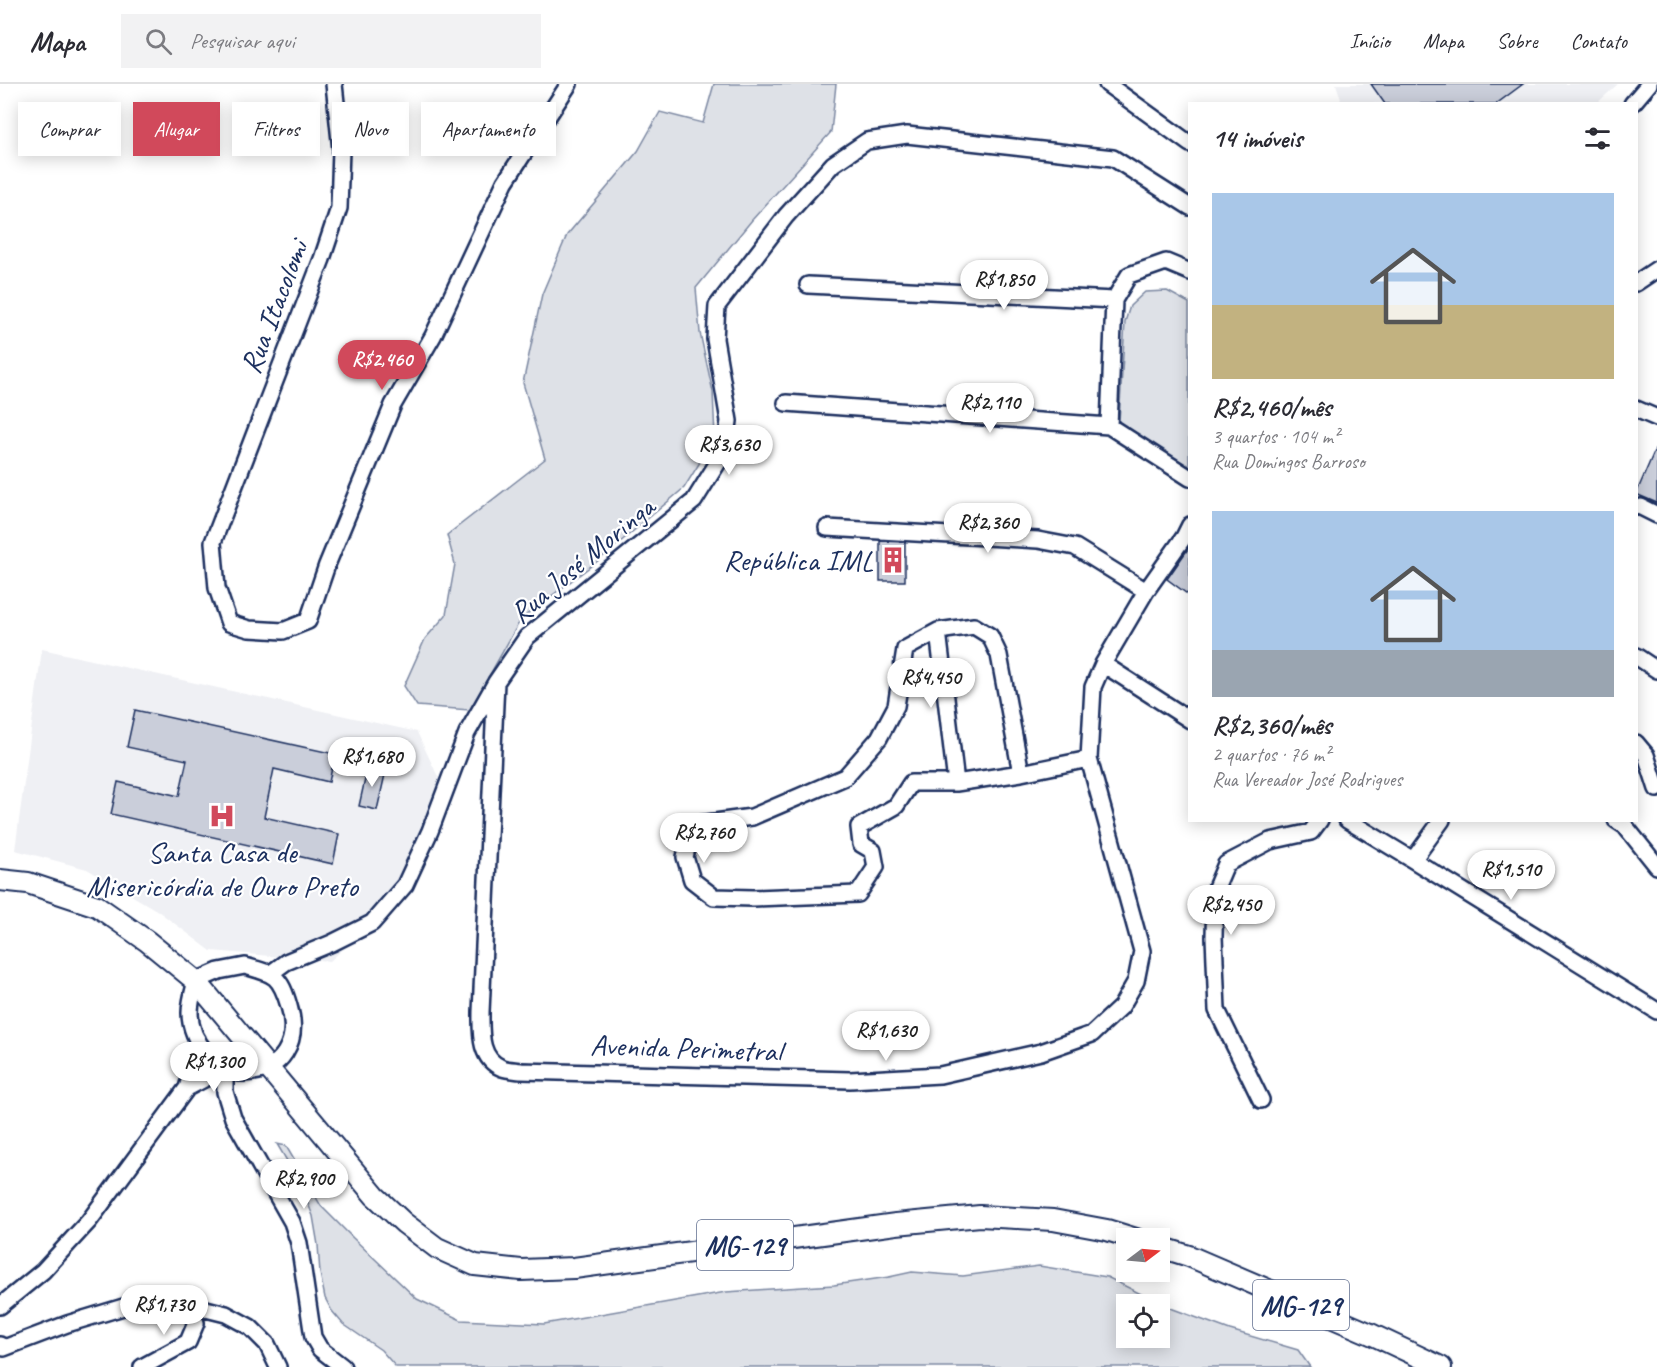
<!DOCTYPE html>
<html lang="pt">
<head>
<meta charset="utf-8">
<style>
  body { margin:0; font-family:Caveat,sans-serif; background:#f2f2f3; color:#2b2b33; height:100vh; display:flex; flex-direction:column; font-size:22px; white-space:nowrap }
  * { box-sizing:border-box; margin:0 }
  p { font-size:20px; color:#7c7c81 }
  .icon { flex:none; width:33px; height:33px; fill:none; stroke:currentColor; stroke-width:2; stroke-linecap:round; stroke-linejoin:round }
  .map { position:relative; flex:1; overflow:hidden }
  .side { position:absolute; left:1188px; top:18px; width:450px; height:720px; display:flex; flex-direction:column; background:#fff; border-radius:0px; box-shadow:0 3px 15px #0003 }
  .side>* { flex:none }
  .guide { position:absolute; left:18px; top:18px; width:570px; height:54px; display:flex; gap:12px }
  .needle { width:39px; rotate:74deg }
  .tools { position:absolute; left:1116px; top:1144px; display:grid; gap:12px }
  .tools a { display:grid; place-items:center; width:54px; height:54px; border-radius:0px; background:#fff; box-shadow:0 3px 15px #0003; font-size:30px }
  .price { position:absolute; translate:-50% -51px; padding:0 14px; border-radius:21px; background:#fff; color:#222; font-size:20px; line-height:39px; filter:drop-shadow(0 2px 3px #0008) }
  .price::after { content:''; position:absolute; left:50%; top:36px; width:18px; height:14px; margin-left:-9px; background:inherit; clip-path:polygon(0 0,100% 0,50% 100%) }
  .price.active { background:#d1495b; color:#fff }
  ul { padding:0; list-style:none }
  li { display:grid; align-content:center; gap:12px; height:318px; padding:0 24px }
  li span { display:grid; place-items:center; height:186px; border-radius:0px; color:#555 }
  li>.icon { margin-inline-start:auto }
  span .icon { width:108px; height:108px; fill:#fffc; stroke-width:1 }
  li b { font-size:26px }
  h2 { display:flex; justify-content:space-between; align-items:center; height:72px; padding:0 24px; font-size:26px }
  .pill { padding:0 21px; border-radius:0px; background:#fff; box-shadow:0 3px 15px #0003; font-size:21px; line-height:54px }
  .pill.active { background:#d1495b; color:#fff }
  header { display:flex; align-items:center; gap:36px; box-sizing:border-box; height:84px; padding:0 30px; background:#fff; border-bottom:2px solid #e1e1e2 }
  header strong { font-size:28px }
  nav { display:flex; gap:33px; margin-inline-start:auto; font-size:21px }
  .search { width:420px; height:54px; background:#f2f2f3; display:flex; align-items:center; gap:15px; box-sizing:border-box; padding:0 21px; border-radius:0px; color:#7c7c81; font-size:22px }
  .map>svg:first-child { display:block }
</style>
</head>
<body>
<header>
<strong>Mapa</strong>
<div class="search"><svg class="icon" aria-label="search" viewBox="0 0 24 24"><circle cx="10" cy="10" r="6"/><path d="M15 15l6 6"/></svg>Pesquisar aqui</div>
<nav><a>Início</a><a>Mapa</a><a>Sobre</a><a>Contato</a></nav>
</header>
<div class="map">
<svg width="1657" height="1283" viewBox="0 0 1657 1283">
  <rect width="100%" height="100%" fill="#fff"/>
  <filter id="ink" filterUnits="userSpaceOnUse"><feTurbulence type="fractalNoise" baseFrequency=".0167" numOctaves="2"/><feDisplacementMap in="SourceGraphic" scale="12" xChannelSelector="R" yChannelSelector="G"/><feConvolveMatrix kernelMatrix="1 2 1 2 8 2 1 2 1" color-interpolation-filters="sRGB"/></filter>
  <g filter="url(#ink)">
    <path fill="#eff0f4" d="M1336,0H1618L1596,20L1339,19L1341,15Z
      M42,565L417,648L440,697L384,828L330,877L211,867L158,827L87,785L15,766Z"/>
    <path fill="#dee1e7" stroke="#7c88a2" stroke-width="1.5" fill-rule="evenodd" d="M714,0H836L831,48L752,136L696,204L700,249L713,308L715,354L684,404L599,476L521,535L470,626L417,622L404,602L425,555L446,531L455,480L447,451L545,375L523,299L542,210L567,151L638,67L660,28L703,39Z
      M1167,207L1189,219V383L1123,343L1119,338L1125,238L1130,222L1145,208Z
      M277,1060L286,1062L321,1122L353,1154L417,1215L461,1236L544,1240L726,1208L834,1201L889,1193L912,1188L963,1192L1039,1182L1107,1193L1165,1222L1230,1246L1298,1266L1310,1283H396L381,1266L343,1240L332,1227L325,1214L320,1189L318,1161L313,1132L299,1097ZM1126,1221H1160V1254H1126Z"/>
    <path fill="#caceda" stroke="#1b2f5e" stroke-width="1.5" d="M1371,0H1523L1496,20H1385Z
      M1657,361V419L1636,410Z
      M880,457L905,458V497H880Z
      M1190,462V512L1167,495Z
      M135,626L335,670L329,698L274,685L264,733L339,750L333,780L111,730L118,698L179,712L187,676L127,663Z
      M368,682L386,686L377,726L359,722Z"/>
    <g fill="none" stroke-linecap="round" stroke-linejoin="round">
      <g stroke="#1b2f5e" stroke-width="20">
        <path id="minor" d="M334,0L341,66L339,124L322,175L213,458L217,504L229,539L249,545L283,547L308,537L327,481L393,321L433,252L505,98L569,0
          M1107,0L1190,60
          M1632,20L1649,0
          M1636,199L1657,185
          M808,201L1114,216L1129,191L1166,178L1190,188
          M786,319L1109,342L1190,394
          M1636,325L1657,334
          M1109,342L1114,216
          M1641,423L1657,431
          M827,444L1038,456L1075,463L1146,507
          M938,547L956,699
          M1636,572L1657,586
          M1103,580L1190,636
          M496,598L481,928C481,948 479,975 502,984C508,986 515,986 521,987L850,996L940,991L1041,968L1092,950L1121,923L1136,897L1142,867L1089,675L1093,603L1103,580L1146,507L1184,453L1190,441
          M1636,659L1646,671L1657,705
          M1021,689L956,699H911L896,722L859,743L861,760L873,767L876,783L858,810L753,814L714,813L692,796L685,773L689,756L700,740L752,733L845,693L879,654L896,622L905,565L938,547L974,542L990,552L999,571L1021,689L1089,675
          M1347,736L1413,776L1657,927
          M1616,736L1625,742L1657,782
          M1413,776L1442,736
          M245,882C274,890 280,891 289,922C300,957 283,988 244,989C215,989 190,956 190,929C190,918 193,908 196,897L219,887Z
          M271,889L286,878L332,859L372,839L405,801L430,747L467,649L496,598L527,553L694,417L725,367L729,337L715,255L717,222L786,132L833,80L867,57L907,51L1113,74L1190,123
          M187,1004L225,984V1008L233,1034L292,1138L299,1159L313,1253L320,1265L343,1283
          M1261,1016L1217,926L1214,853L1215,806L1226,780L1270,757L1311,748L1320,736
          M0,1222L43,1187L89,1137L187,1004L194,980L197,955
          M0,1261L4,1264L67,1240L150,1215L186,1220L226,1230L250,1243L267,1260L278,1283
          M142,1283L188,1258L196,1239L186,1220"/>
      </g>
      <g stroke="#1b2f5e" stroke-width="24">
        <path id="major" d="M0,796L28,799L97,822L147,857L196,897L375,1112L404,1139L437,1164L475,1181L521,1186L574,1184L896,1140L980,1132L1053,1136L1107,1146L1136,1155
          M1160,1163L1189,1172L1373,1251L1441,1283"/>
      </g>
      <use href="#minor" stroke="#fff" stroke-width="15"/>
      <use href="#major" stroke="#fff" stroke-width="20"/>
    </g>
  </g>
  <defs>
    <g id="building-bare" transform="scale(2.07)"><path d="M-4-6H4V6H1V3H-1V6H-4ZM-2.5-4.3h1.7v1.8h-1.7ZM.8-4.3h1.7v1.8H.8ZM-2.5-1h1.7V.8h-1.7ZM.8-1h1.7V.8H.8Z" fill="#d1495b" stroke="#fff" stroke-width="2.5" paint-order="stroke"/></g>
    <g id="hospital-bare" transform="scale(2.07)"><path d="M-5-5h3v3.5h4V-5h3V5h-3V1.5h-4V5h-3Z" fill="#d1495b" stroke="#fff" stroke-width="2.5" paint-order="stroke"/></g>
  </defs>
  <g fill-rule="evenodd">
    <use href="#building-bare" x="893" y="476"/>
    <use href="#hospital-bare" x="222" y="732"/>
  </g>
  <g text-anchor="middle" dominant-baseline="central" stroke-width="4.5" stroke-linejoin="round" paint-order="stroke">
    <g fill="#fff" stroke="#5f6d8e" stroke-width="1.5">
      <rect x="697" y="1136" width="96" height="50" rx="4.5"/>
      <rect x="1253" y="1196" width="96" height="50" rx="4.5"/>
    </g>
    <g font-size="28" font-weight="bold" fill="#1b2f5e">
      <text x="745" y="1161">MG-129</text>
      <text x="1301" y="1221">MG-129</text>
    </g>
    <g font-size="30" fill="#1b2f5e" stroke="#fff">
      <text transform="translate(274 223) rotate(-69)">Rua Itacolomi</text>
      <text transform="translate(582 476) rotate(-40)">Rua José Moringa</text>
      <text transform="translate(686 964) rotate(2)">Avenida Perimetral</text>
    </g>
    <g font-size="30" fill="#1b2f5e" stroke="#fff" text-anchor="end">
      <text x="873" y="476">República IML</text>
      <text x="222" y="768" text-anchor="middle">Santa Casa de<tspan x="222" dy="34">Misericórdia de Ouro Preto</tspan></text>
    </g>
  </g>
</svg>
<div class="tools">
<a><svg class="needle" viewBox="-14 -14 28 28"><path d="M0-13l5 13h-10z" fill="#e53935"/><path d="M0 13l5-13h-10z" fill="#7c7c81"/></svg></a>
<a><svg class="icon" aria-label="locate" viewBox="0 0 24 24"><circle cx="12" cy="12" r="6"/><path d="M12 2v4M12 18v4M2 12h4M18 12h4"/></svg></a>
</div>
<b class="price" style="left:1004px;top:227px">R$1,850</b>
<b class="price active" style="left:382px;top:307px">R$2,460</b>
<b class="price" style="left:990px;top:350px">R$2,110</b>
<b class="price" style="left:729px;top:392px">R$3,630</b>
<b class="price" style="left:988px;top:470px">R$2,360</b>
<b class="price" style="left:931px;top:625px">R$4,450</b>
<b class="price" style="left:372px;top:704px">R$1,680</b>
<b class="price" style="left:704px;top:780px">R$2,760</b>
<b class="price" style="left:1511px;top:817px">R$1,510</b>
<b class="price" style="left:1231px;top:852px">R$2,450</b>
<b class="price" style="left:886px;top:978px">R$1,630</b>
<b class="price" style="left:214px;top:1009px">R$1,300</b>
<b class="price" style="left:304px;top:1126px">R$2,900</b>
<b class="price" style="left:164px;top:1252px">R$1,730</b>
<div class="guide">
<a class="pill">Comprar</a>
<a class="pill active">Alugar</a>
<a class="pill">Filtros</a>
<a class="pill">Novo</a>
<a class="pill">Apartamento</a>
</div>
<section class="side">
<h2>14 imóveis<svg class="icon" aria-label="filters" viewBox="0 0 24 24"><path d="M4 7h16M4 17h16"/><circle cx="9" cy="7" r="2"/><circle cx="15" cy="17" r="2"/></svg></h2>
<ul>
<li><span style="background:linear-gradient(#a9c7e8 60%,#c2b280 0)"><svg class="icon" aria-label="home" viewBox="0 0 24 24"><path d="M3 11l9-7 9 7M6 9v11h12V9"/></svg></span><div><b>R$2,460/mês</b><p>3 quartos · 104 m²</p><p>Rua Domingos Barroso</p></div></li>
<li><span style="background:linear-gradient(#a9c7e8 75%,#9aa5b1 0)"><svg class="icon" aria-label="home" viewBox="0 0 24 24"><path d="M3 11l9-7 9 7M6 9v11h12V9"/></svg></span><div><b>R$2,360/mês</b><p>2 quartos · 76 m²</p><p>Rua Vereador José Rodrigues</p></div></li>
</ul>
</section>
</div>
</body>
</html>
